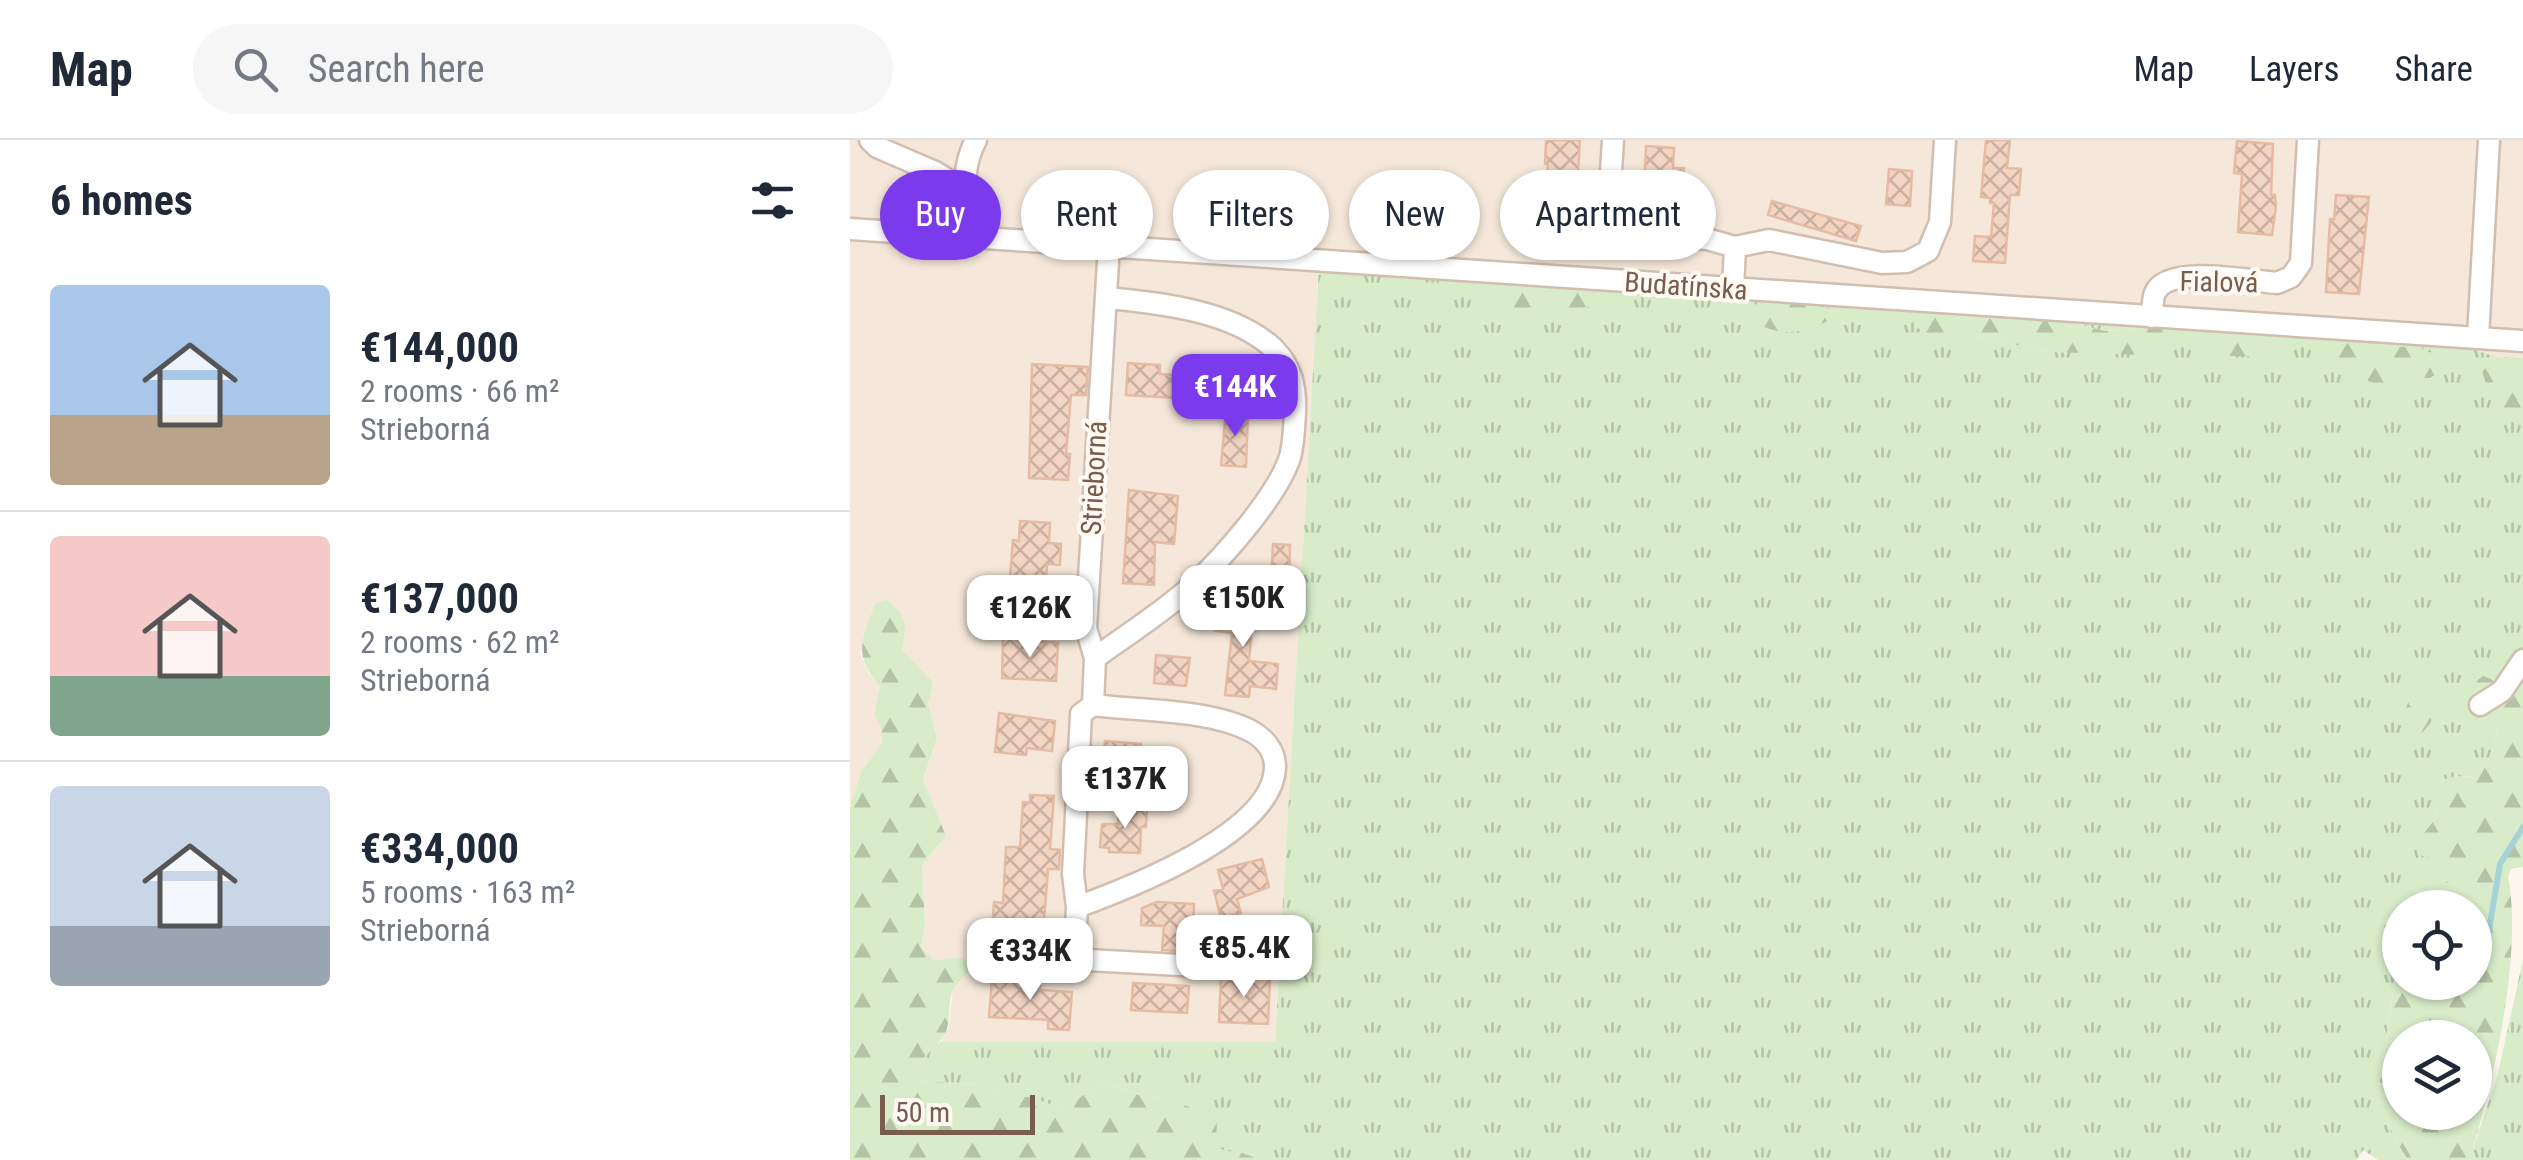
<!DOCTYPE html>
<html lang="en">
<head>
<meta charset="utf-8">
<style>
  body { margin:0; font-family:"Roboto Condensed",sans-serif; background:#f6f6f7; color:#1f2937; height:100vh; display:flex; flex-direction:column; font-size:38px; white-space:nowrap }
  * { box-sizing:border-box; margin:0 }
  p { font-size:32px; color:#747a83 }
  .icon { flex:none; width:55px; height:55px; fill:none; stroke:currentColor; stroke-width:2; stroke-linecap:round; stroke-linejoin:round }
  .map { position:relative; flex:1; overflow:hidden }
  .sheet { display:flex; flex-direction:column; background:#fff; width:850px }
  .sheet>* { flex:none }
  .banner { position:absolute; left:30px; top:30px; width:950px; height:90px; display:flex; gap:20px }
  .controls { position:absolute; left:1532px; top:750px; display:grid; gap:20px }
  .controls a { display:grid; place-items:center; width:110px; height:110px; border-radius:50%; background:#fff; box-shadow:0 2px 8px #0004; font-size:50px }
  .scale { position:absolute; left:30px; bottom:25px; width:155px; box-sizing:border-box; padding-left:10px; border:5px solid #7a5c4d; border-top:0; font-size:28px; line-height:35px; white-space:nowrap; color:#7a5c4d; -webkit-text-stroke:8px #fffaf3; paint-order:stroke }
  .price { position:absolute; translate:-50% -85px; padding:0 22px; border-radius:20px; background:#fff; color:#222; font-size:32px; line-height:65px; filter:drop-shadow(0 2px 5px #0008) }
  .price::after { content:''; position:absolute; left:50%; top:60px; width:30px; height:22px; margin-left:-15px; background:inherit; clip-path:polygon(0 0,100% 0,50% 100%) }
  .price.current { background:#7c3aed; color:#fff }
  ul { padding:0; list-style:none }
  li { display:flex; align-items:center; gap:30px; height:250px; padding:0 50px }
  li+li { border-top:2px solid #e0e1e3 }
  li span { display:grid; place-items:center; flex:none; width:280px; height:200px; border-radius:10px; color:#555 }
  li>.icon { margin-inline-start:auto }
  span .icon { width:120px; height:120px; fill:#fffc; stroke-width:1 }
  li b { font-size:42px }
  h2 { display:flex; justify-content:space-between; align-items:center; height:120px; padding:0 50px; font-size:42px }
  .pill { padding:0 35px; border-radius:45px; background:#fff; box-shadow:0 2px 8px #0004; font-size:35px; line-height:90px }
  .pill.current { background:#7c3aed; color:#fff }
  header { display:flex; align-items:center; gap:60px; box-sizing:border-box; height:140px; padding:0 50px; background:#fff; border-bottom:2px solid #e0e1e3 }
  header strong { font-size:48px }
  nav { display:flex; gap:55px; margin-inline-start:auto; font-size:35px }
  .search { width:700px; height:90px; background:#f6f6f7; display:flex; align-items:center; gap:25px; box-sizing:border-box; padding:0 35px; border-radius:55px; color:#747a83; font-size:38px }
  main { display:flex; flex:1; min-height:0 }
  .map>svg:first-child { display:block }
</style>
</head>
<body>
<header>
<strong>Map</strong>
<div class="search"><svg class="icon" aria-label="search" viewBox="0 0 24 24"><circle cx="10" cy="10" r="6"/><path d="M15 15l6 6"/></svg>Search here</div>
<nav><a>Map</a><a>Layers</a><a>Share</a></nav>
</header>
<main>
<section class="sheet">
<h2>6 homes<svg class="icon" aria-label="filters" viewBox="0 0 24 24"><path d="M4 7h16M4 17h16"/><circle cx="9" cy="7" r="2"/><circle cx="15" cy="17" r="2"/></svg></h2>
<ul>
<li><span style="background:linear-gradient(#a9c7e8 65%,#b9a48a 0)"><svg class="icon" aria-label="home" viewBox="0 0 24 24"><path d="M3 11l9-7 9 7M6 9v11h12V9"/></svg></span><div><b>€144,000</b><p>2 rooms · 66 m²</p><p>Strieborná</p></div></li>
<li><span style="background:linear-gradient(#f6c9c9 70%,#7fa58c 0)"><svg class="icon" aria-label="home" viewBox="0 0 24 24"><path d="M3 11l9-7 9 7M6 9v11h12V9"/></svg></span><div><b>€137,000</b><p>2 rooms · 62 m²</p><p>Strieborná</p></div></li>
<li><span style="background:linear-gradient(#c9d6e8 70%,#9aa5b1 0)"><svg class="icon" aria-label="home" viewBox="0 0 24 24"><path d="M3 11l9-7 9 7M6 9v11h12V9"/></svg></span><div><b>€334,000</b><p>5 rooms · 163 m²</p><p>Strieborná</p></div></li>
</ul>
</section>
<div class="map">
<svg width="1673" height="1020" viewBox="0 0 1673 1020">
  <defs>
    <pattern id="grass-tufts" width="24" height="20" patternUnits="userSpaceOnUse" patternTransform="scale(2.5)"><rect width="24" height="20" fill="#d8ecc9"/><path d="M3 7l-1-3M5 7V3M7 7l1-3M15 17l-1-3M17 17v-4M19 17l1-3" fill="none" stroke="#b4c2a5"/></pattern>
    <pattern id="forest-firs" width="22" height="20" patternUnits="userSpaceOnUse" patternTransform="scale(2.5)"><rect width="22" height="20" fill="#d8ecc9"/><path d="M5 1l3.5 6h-7zM16 11l3.5 6h-7z" fill="#b4c2a5"/></pattern>
    <pattern id="building-cross-hatch" width="8" height="8" patternUnits="userSpaceOnUse" patternTransform="scale(2.5)"><rect width="8" height="8" fill="#f3d5c3"/><path d="M0 0l8 8M0 8l8-8" fill="none" stroke="#cab0a1"/></pattern>
  </defs>
  <rect width="100%" height="100%" fill="#fdf6ec"/>
  <path fill="#f5e8da" d="M0,0H1673V218L1647,217L1533,182L470,108L425,902H91L99,886L103,849L71,807L75,785L72,724L96,696L73,639L87,598L78,564L82,542L52,510L25,464L10,513L19,534L30,546L24,574L31,588L32,603L11,632L0,667Z"/>
  <path fill="url(#grass-tufts)" fill-rule="evenodd" d="M470,108L1534,182L1647,217L1632,231L1663,275L1673,273V511L1658,536L1643,540L1638,564L1648,574C1649,596 1642,620 1627,636L1600,637L1581,661L1588,676L1592,740L1605,744L1613,758L1612,767L1550,768V832L1544,845L1528,954L1546,1001L1558,1020H1528L1513,1010L1507,1020H408C393,1009 385,1017 370,1009C350,999 332,974 317,958L294,957L256,943L210,968L180,957H153L128,944L64,941L61,935C68,921 77,910 91,902H425ZM1080,171L1130,180L1155,177L1223,183L1255,191L1310,188L1315,214L1198,212L1122,195Z
    M1673,820V1020H1619L1647,937Z"/>
  <path fill="url(#forest-firs)" fill-rule="evenodd" d="M653,140L745,147L751,150L754,159L748,166L648,174L635,158Z
    M909,161L962,163L983,171L984,177C954,196 924,198 896,176Z
    M1079,171L1130,180L1155,177L1223,183L1255,191L1310,188L1325,198L1326,204L1315,214L1294,215L1198,212L1122,195L1084,201L1066,186Z
    M1358,191L1416,192L1431,202L1432,210L1411,217L1359,215L1346,202Z
    M1493,203L1571,208L1583,214L1591,231L1580,238L1562,237L1550,252L1543,253L1494,229L1486,214Z
    M1647,217L1673,218V273L1663,275L1641,260L1632,231Z
    M36,460C58,476 57,484 52,510L83,542L78,564L87,598L73,639L96,696L72,724L75,785L71,807L84,821L113,817L121,830C116,835 107,842 104,848C96,863 103,882 93,897C84,911 71,916 61,935L64,941L128,944L153,957H180L210,968L256,943L294,957L317,958L367,978L366,1007C381,1014 394,1010 408,1020H0V667L11,632L32,603L31,588L24,574L30,546C2,514 12,500 25,464Z
    M1673,511V727L1661,729L1658,737C1673,810 1644,944 1619,1020H1558L1546,1001L1528,955L1544,845L1550,832V842H1625V768L1612,767L1613,758L1605,744L1592,740L1589,720L1572,716L1565,704L1588,676L1581,661L1584,645L1600,637L1627,636C1642,620 1649,596 1648,574L1638,564L1617,567L1611,553L1633,536L1643,540L1658,536ZM1550,898H1625V972H1550Z
    M1569,549L1581,551L1588,564L1580,584L1563,602L1552,595C1552,575 1555,564 1569,549Z"/>
  <g fill="none" stroke-linecap="round" stroke-linejoin="round">
    <path stroke="#a5d3da" stroke-width="6" d="M1637,802L1650,724L1673,687"/>
  </g>
  <path fill="url(#building-cross-hatch)" stroke="#e6bba3" stroke-width="2.5" d="M696,0H730L724,98L692,95L698,24H695Z
    M1136,0H1160L1157,28L1171,29L1169,55H1160L1155,123L1123,121L1125,96L1141,97L1144,63H1140V58L1131,57Z
    M1387,1L1423,4L1421,55H1425L1426,66L1422,95L1388,92L1392,34L1384,33Z
    M796,6L824,8L823,28H834L833,51L794,48Z
    M1039,29L1062,31L1060,66L1036,64Z
    M1486,55L1519,57L1509,154L1476,152L1480,79H1484Z
    M922,61L1011,86L1006,101L918,75Z
    M278,223L310,225V234L325,235L324,258L276,255Z
    M182,224L238,227L236,255H221L216,314H220L218,340L179,338Z
    M376,271L398,272L396,327L371,325Z
    M279,350L328,356L324,404L305,402L304,445L273,443Z
    M170,381L200,383L199,403L211,404L210,425L197,424L196,440L160,437L163,400L169,401Z
    M423,404L440,405L439,443L421,442Z
    M368,460L404,463L399,521L428,524L426,549L400,546L399,557L375,555L382,493L365,491Z
    M153,498L208,503L206,541L152,538Z
    M306,515L340,518L336,546L304,543Z
    M149,573L205,581L202,611L177,608L176,615L145,612Z
    M255,601L291,604L288,627L253,624Z
    M180,655L204,656L200,709L210,710L209,729H198L193,794L142,792L144,762L153,763L156,707H170L173,662L180,663Z
    M269,666L297,667L296,687H291L290,713L259,712V708L250,707L252,684H268Z
    M412,719L419,747L387,759L391,773L371,778L364,751L373,749L368,730Z
    M307,762L344,764L342,812L312,810L314,786L291,785L292,768Z
    M371,835L420,838L418,884L369,882Z
    M142,839L190,841V850L222,852L219,890L198,889V880L139,877Z
    M283,843L339,846L337,873L281,870Z"/>
  <g fill="none" stroke-linecap="round" stroke-linejoin="round">
    <g stroke="#d1beb0" stroke-width="25">
      <path id="minor" d="M20,0L27,7L85,32L113,49
        M763,0L759,63L765,83L785,94L857,99L885,107L919,100L1032,123L1057,122L1078,111L1090,82L1095,0
        M0,89L1673,201
        M116,96C117,61 109,32 126,0
        M883,149L885,107
        M1302,177C1303,170 1302,159 1305,153C1317,124 1401,141 1427,143L1441,137L1451,123L1458,0
        M1628,197L1639,0
        M245,518C278,494 313,472 343,445C373,418 428,355 440,317C444,303 444,287 445,272C446,247 442,228 424,209C384,171 310,163 258,158
        M243,565L245,518L236,488L259,105
        M1630,565L1652,551L1673,520
        M227,767C279,748 424,693 425,627C425,611 415,599 401,591C358,569 290,571 243,565L231,574L223,734L227,767L225,806L238,820L348,826"/>
    </g>
    <use href="#minor" stroke="#fff" stroke-width="20"/>
  </g>
  <g text-anchor="middle" dominant-baseline="central" stroke-width="8" stroke-linejoin="round" paint-order="stroke">
    <g font-size="28" fill="#7a5c4d" stroke="#fffaf3">
      <text transform="translate(1369 142) rotate(1)">Fialová</text>
      <text transform="translate(836 146) rotate(4)">Budatínska</text>
      <text transform="translate(244 338) rotate(-87)">Strieborná</text>
    </g>
  </g>
</svg>
<div class="controls">
<a><svg class="icon" aria-label="locate" viewBox="0 0 24 24"><circle cx="12" cy="12" r="6"/><path d="M12 2v4M12 18v4M2 12h4M18 12h4"/></svg></a>
<a><svg class="icon" aria-label="layers" viewBox="0 0 24 24"><path d="M12 4l9 5-9 5-9-5zM3 14l9 5 9-5"/></svg></a>
</div>
<div class="scale">50 m</div>
<b class="price current" style="left:385px;top:299px">€144K</b>
<b class="price" style="left:393px;top:510px">€150K</b>
<b class="price" style="left:180px;top:520px">€126K</b>
<b class="price" style="left:275px;top:691px">€137K</b>
<b class="price" style="left:394px;top:860px">€85.4K</b>
<b class="price" style="left:180px;top:863px">€334K</b>
<div class="banner">
<a class="pill current">Buy</a>
<a class="pill">Rent</a>
<a class="pill">Filters</a>
<a class="pill">New</a>
<a class="pill">Apartment</a>
</div>
</div>
</main>
</body>
</html>
